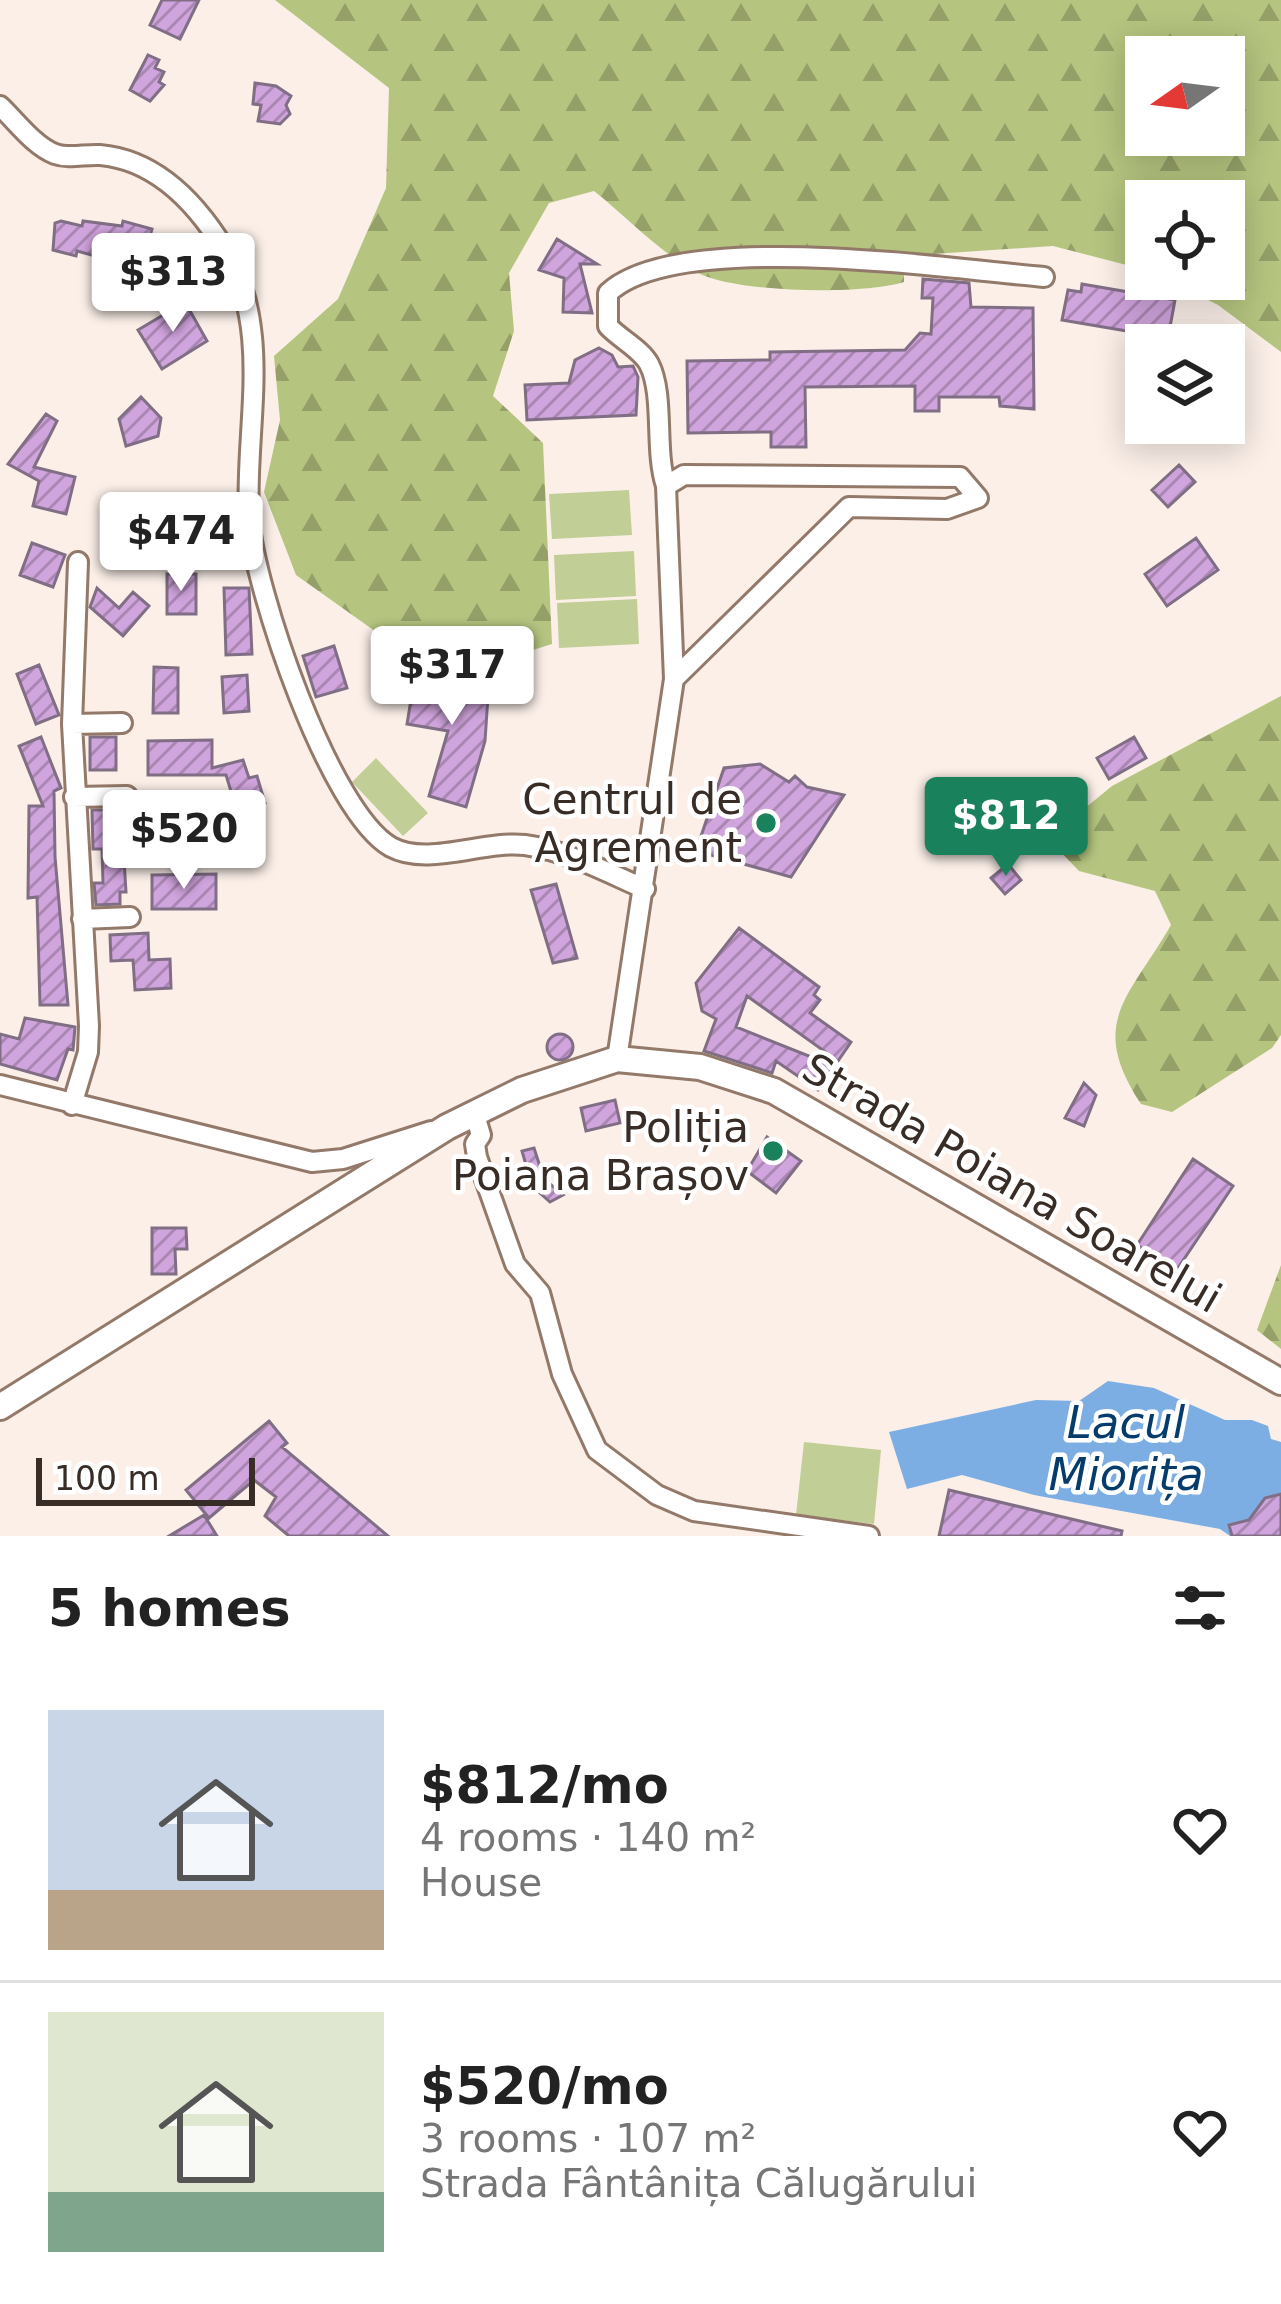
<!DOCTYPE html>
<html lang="en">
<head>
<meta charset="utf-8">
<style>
  body { margin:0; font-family:"DejaVu Sans",sans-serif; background:#f2f2f2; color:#222; height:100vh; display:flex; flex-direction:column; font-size:45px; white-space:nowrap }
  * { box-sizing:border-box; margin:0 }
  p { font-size:39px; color:#767676 }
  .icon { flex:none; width:66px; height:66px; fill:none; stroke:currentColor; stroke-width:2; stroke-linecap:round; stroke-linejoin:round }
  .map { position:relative; height:1536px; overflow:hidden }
  .panel { display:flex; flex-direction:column; background:#fff; flex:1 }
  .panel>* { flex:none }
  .needle { width:78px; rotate:256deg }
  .fabs { position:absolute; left:1125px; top:36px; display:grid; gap:24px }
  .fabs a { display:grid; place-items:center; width:120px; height:120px; border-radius:0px; background:#fff; box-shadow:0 6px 30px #0003; font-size:60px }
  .scale { position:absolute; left:36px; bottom:30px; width:219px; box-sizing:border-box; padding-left:12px; border:6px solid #382d26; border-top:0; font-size:33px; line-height:42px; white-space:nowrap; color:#382d26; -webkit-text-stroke:9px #fff; paint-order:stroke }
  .price { position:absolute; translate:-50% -102px; padding:0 27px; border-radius:12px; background:#fff; color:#222; font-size:39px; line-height:78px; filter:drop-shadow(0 3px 6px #0008) }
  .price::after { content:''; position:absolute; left:50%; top:72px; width:36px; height:27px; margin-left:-18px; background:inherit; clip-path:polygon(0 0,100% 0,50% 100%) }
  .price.on { background:#19825d; color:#fff }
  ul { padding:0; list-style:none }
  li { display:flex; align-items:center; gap:36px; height:300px; padding:0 48px }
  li+li { border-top:3px solid #e0e0e0 }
  li span { display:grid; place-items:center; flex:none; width:336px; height:240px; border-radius:0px; color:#555 }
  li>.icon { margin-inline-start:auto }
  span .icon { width:144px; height:144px; fill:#fffc; stroke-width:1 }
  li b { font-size:51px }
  h2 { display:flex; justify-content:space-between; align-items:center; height:144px; padding:0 48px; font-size:51px }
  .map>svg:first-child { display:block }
</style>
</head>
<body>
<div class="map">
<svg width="1281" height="1536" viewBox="0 0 1281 1536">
  <defs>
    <pattern id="forest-firs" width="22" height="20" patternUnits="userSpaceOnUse" patternTransform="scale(3)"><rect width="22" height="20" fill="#b5c47f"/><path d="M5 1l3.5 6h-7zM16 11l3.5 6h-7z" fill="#94a068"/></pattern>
    <pattern id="building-hatch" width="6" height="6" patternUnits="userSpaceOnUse" patternTransform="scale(3)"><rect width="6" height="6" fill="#d0a4dd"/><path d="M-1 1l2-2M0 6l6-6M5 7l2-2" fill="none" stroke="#aa86b3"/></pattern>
  </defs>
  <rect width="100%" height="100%" fill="#fbefe8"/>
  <path fill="url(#forest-firs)" fill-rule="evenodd" d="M275,0H1281V352L1218,305L1167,279H1224V201H1146V270L1053,246L904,256V282C863,295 737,293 698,273C661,254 627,217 594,191L549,203L509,273L514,331L493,396L543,443L552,644L485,665L379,634L296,575L264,492L280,420L274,356L338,299L386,188L389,88ZM1146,57H1224V135H1146Z
    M1281,696V1035L1272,1048L1172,1112L1141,1104C1087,1022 1129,998 1171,925L1155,891L1079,871L1055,846L1073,818L1112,786Z
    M1281,1265V1349L1257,1330Z"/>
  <path fill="#c1ce96" d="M629,490L632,535L552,539L549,494Z
    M634,551L636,596L556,600L554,555Z
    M637,599L639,644L559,648L557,603Z
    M376,758L428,813L403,836L352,782Z
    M804,1442L881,1450L874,1524L796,1515Z"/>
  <path fill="#7daee3" d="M1108,1381L1154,1388L1225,1420H1252L1268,1426L1271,1439L1281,1442V1536H1230L1220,1529L1034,1495L962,1475L907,1489L889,1432L1036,1400L1079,1401Z"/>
  <path fill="url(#building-hatch)" stroke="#806e85" stroke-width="3" d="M162,0H199L180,39L150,25Z
    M148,55L159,60L155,68L164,72L159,82L164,85L150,101L130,90Z
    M255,83L276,86L291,96L286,105L290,114L280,124L258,121L261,105L253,104Z
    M61,221L82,226L83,221L122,226L123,221L152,229L144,258L117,250L115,255L97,250L95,256L77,251L76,256L53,250L55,223Z
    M557,239L597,264H580L592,313L563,312L564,278L539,270Z
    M923,279L969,283L971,307L1033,308L1034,409L1000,406L999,397H939V411H915V386L805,387L806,447H771V432L688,433L687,361L770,360V352L905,350L920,333L931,334L933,298H922Z
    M1082,284L1175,300L1168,338L1062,320L1068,290L1081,292Z
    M185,302L207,341L162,369L138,330Z
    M599,348L612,355L618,367L633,366L638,377L636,415L527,420L525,385L569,383L575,360Z
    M141,397L161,418L158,436L126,446L119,419Z
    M46,414L57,421L34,467L75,477L66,514L33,506L39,481L8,464Z
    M1179,465L1195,482L1168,507L1152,490Z
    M1196,538L1218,570L1167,606L1145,574Z
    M32,543L65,555L53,587L20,575Z
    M167,574H196V614H167Z
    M97,588L119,608L133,592L149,606L123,636L90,607Z
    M224,588H249L252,654L226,655Z
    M334,646L347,688L316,697L303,656Z
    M39,665L59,715L36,724L17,674Z
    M154,667L178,668V713H153Z
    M416,669L489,681L485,741L466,807L429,796L448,731L407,724Z
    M247,675L249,711L224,713L222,677Z
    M41,737L61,788L54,791L55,857L68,1005H40L37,897L28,898L29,806H43L19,746Z
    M90,737H116V770H90Z
    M1134,737L1146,758L1109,779L1097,758Z
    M212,740V768L243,760L249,778L257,776L265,803L237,811L226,775H148V741Z
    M760,764L789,782L795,776L807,787L844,795L791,877L696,851L724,768Z
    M197,803V850L159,851L158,804Z
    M92,810H121L126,892H120V904L96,905L94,883H103L102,849H93Z
    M1008,864L1021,880L1005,894L991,878Z
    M216,874V909H152V875Z
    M556,884L577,958L553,963L531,890Z
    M739,928L819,987L814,995L820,1000L810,1013L851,1042L838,1061L747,996L736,1027L834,1066L818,1090L776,1061L772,1073L704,1051L716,1019L702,1011L696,983Z
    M148,933L149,960L170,959L171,988L135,990L133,960L111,961L110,935Z
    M25,1018L75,1027L73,1050L68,1049L57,1080L0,1064V1034L19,1039Z
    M547 1047a13 13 0 1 1 26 0a13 13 0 1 1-26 0Z
    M1084,1083L1096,1095L1084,1126L1065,1118Z
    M615,1100L620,1123L586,1131L581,1108Z
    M767,1137L801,1161L776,1193L747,1171Z
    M534,1148L544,1179L563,1195L550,1202L532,1186L522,1151Z
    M1193,1159L1233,1186L1176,1271L1137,1245Z
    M152,1228H186L187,1249H175L176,1274H152Z
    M269,1421L287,1443L282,1447L388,1536H289L265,1516L276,1497L254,1480L209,1518L186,1490Z
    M949,1490L1122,1531L1121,1536H939Z
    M1281,1494V1536H1232L1229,1525L1249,1520L1265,1498Z
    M204,1515L217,1536H169Z"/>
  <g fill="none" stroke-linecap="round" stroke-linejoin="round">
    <g stroke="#937969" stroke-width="24">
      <path id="street" d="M0,106C16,121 34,146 55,154C69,159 85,154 100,155C157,160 197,204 225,250C274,331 244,429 249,518C254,588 329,812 391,847C428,867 484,840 525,845C568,851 606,872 645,889
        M666,486L684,475L960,477L978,498L947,509L849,507
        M674,679L849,507
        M72,724L122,723
        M74,797L127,796
        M82,919L130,917
        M617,1059L674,679L666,486C654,450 665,395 649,364C641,349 620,339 608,326V293C677,228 949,269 1044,277
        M0,1085L312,1162L343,1159L431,1131
        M72,1105L88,1052L89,1026L72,724L78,562
        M474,1112L481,1135L475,1144L477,1157L515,1264L540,1293L562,1374L597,1450L657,1495L694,1511L869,1536"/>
    </g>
    <g stroke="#937969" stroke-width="30">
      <path id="secondary" d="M0,1407L447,1127L522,1090L617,1059L700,1067L774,1091L1281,1382"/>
    </g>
    <use href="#street" stroke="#fff" stroke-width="18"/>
    <use href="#secondary" stroke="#fff" stroke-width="24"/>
  </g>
  <g fill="#19825d" stroke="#fff" stroke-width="4.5">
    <circle cx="766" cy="823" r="12"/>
    <circle cx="773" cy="1151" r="12"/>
  </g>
  <g text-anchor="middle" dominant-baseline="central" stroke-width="9" stroke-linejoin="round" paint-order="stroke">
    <g font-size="42" fill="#382d26" stroke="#fff" text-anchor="end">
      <text x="742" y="799">Centrul de<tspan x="742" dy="48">Agrement</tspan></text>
      <text x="749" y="1127">Poliția<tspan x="749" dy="48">Poiana Brașov</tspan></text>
    </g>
    <g font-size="42" fill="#382d26" stroke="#fff">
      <text transform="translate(1012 1183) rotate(30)">Strada Poiana Soarelui</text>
    </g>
    <g font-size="45" font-style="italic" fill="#053c6c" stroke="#fff">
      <text x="1126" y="1422">Lacul<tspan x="1126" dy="52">Miorița</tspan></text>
    </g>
  </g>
</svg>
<div class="fabs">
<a><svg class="needle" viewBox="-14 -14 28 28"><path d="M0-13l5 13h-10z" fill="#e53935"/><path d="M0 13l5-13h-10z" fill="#767676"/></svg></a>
<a><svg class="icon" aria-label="locate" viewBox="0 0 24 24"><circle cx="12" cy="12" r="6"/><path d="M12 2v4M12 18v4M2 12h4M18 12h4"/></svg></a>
<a><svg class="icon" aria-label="layers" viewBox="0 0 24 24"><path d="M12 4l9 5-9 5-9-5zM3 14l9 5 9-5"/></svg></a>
</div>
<div class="scale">100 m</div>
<b class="price" style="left:173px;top:335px">$313</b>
<b class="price" style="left:181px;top:594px">$474</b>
<b class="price" style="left:452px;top:728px">$317</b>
<b class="price on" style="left:1006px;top:879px">$812</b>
<b class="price" style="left:184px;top:892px">$520</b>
</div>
<section class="panel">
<h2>5 homes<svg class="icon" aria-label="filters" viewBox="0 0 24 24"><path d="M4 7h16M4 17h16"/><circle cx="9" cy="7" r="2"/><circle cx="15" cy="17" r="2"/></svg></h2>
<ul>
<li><span style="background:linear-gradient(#c9d6e8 75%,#b9a48a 0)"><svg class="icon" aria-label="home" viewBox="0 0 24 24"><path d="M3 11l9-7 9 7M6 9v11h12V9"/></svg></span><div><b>$812/mo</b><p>4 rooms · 140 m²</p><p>House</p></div><svg class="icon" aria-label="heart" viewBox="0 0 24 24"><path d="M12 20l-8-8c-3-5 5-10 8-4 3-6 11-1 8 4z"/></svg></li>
<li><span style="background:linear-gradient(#dfe7d0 75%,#7fa58c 0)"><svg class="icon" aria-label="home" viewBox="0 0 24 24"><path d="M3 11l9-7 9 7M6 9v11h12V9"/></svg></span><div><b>$520/mo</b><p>3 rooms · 107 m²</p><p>Strada Fântânița Călugărului</p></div><svg class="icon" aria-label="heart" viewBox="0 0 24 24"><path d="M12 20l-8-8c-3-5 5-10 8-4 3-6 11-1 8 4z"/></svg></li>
</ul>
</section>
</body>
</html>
